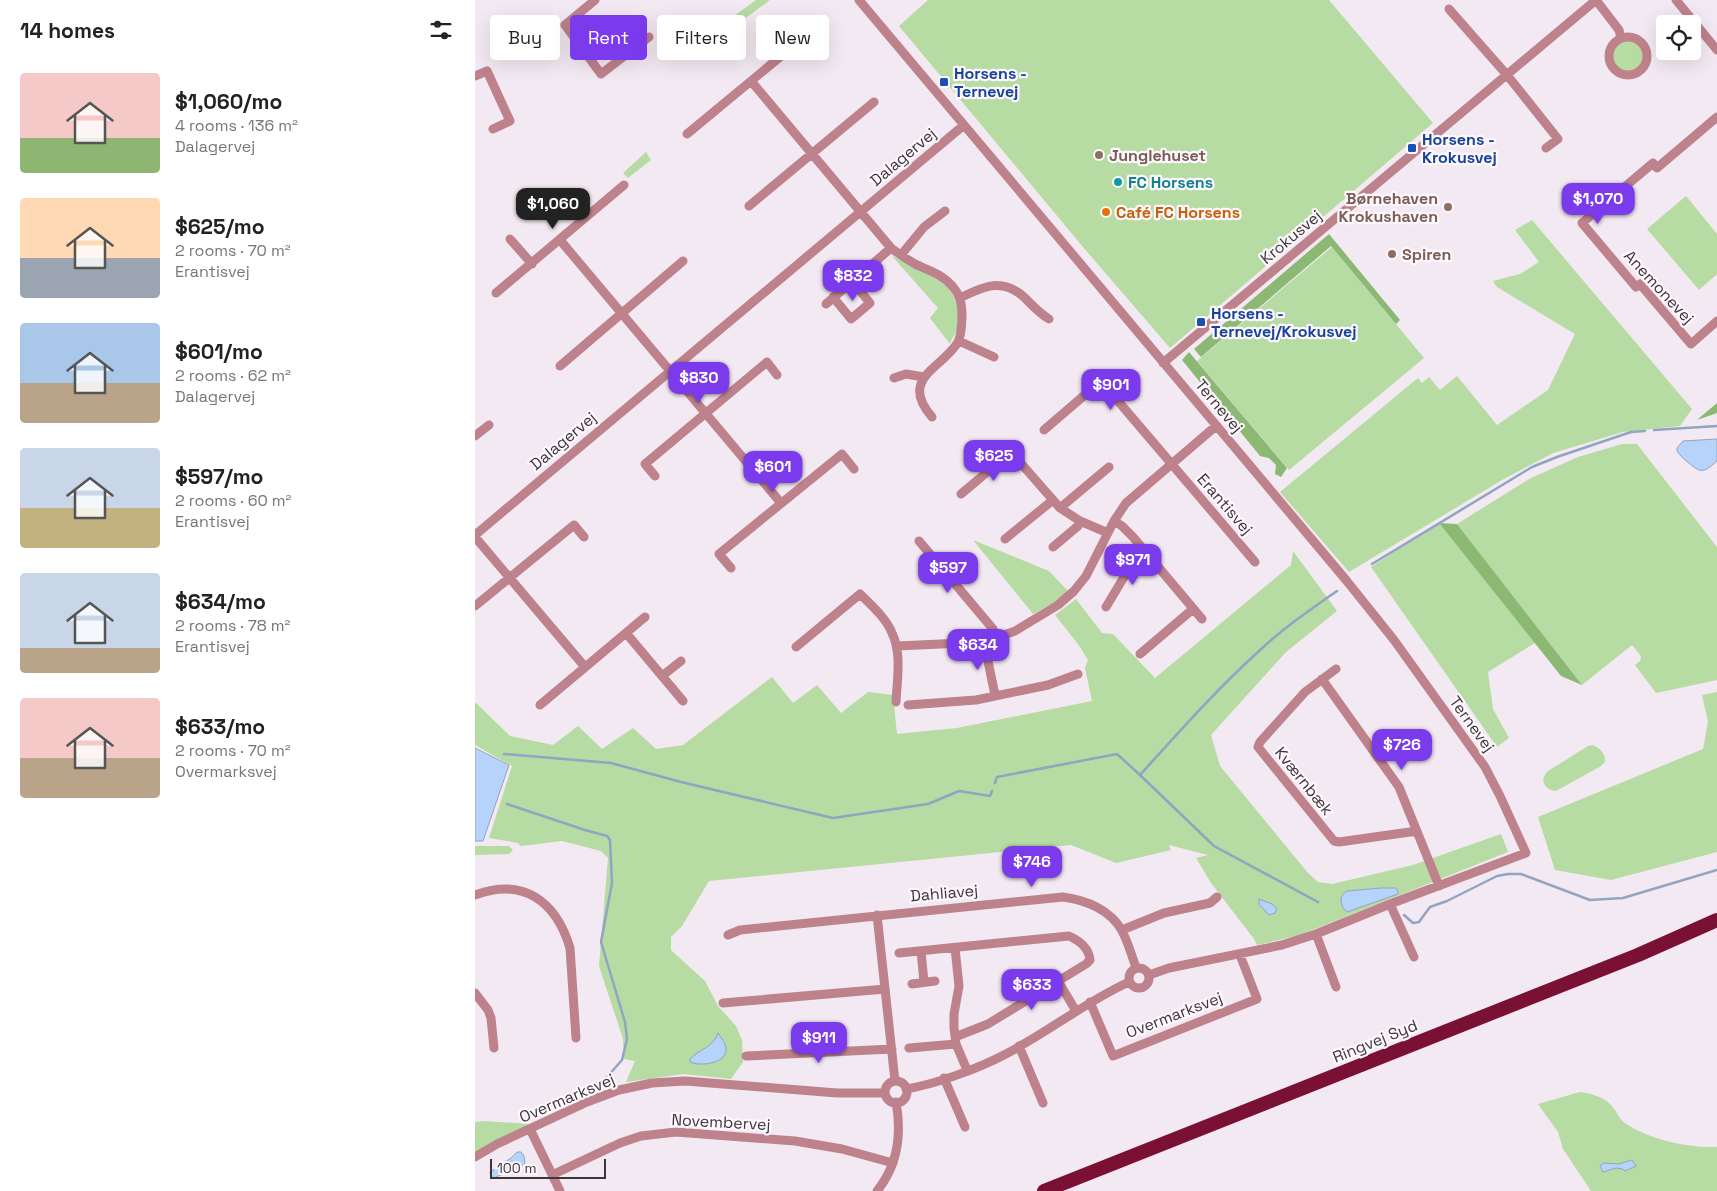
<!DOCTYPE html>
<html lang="en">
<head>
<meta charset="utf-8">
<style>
  body { margin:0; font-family:"Space Grotesk",sans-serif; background:#f2f2f2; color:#222; height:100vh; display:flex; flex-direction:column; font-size:19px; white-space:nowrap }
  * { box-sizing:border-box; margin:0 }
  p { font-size:16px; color:#767676 }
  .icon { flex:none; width:28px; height:28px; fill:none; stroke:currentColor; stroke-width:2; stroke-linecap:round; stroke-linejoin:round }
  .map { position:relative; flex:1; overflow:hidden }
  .details { display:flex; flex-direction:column; background:#fff; width:475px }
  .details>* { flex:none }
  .hud { position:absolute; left:15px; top:15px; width:475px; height:45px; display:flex; gap:10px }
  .tools { position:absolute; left:1181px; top:15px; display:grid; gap:10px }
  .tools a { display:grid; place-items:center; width:45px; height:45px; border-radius:5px; background:#fff; box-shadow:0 5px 20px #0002; font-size:25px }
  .scale { position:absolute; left:15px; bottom:12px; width:116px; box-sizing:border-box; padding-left:5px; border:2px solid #3a3639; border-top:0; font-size:14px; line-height:18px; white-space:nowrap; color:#3a3639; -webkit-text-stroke:4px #fef7fd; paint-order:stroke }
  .price { position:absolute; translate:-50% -42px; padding:0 11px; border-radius:10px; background:#7c3aed; color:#fff; font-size:16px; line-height:32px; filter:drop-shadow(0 1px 2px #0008) }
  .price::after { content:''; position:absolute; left:50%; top:30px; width:15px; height:11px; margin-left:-8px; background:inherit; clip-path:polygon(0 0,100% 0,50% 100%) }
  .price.current { background:#222; color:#fff }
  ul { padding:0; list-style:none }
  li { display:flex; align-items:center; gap:15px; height:125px; padding:0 20px }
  li span { display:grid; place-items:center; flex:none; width:140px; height:100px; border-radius:5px; color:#555 }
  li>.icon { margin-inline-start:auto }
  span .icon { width:60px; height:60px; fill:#fffc; stroke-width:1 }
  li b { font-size:21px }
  h2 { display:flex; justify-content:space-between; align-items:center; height:60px; padding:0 20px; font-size:21px }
  .tag { padding:0 18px; border-radius:5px; background:#fff; box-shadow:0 5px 20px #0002; font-size:18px; line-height:45px }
  .tag.current { background:#7c3aed; color:#fff }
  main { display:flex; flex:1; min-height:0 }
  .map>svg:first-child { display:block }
</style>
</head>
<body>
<main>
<section class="details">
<h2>14 homes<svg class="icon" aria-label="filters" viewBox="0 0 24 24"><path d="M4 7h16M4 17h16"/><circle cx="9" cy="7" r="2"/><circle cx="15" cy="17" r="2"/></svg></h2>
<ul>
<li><span style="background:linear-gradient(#f6c9c9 65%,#8fb573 0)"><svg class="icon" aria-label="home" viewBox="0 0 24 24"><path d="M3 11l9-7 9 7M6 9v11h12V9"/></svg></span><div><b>$1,060/mo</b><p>4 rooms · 136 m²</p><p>Dalagervej</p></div></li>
<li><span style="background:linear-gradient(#ffd9b3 60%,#9aa5b1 0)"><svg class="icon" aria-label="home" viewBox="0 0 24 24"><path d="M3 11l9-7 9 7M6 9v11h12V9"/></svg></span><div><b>$625/mo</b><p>2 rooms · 70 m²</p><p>Erantisvej</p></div></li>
<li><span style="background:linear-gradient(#a9c7e8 60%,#b9a48a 0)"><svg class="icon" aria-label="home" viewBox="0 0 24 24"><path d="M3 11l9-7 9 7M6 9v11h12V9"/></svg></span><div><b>$601/mo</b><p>2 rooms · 62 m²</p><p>Dalagervej</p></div></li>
<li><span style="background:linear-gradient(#c9d6e8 60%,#c2b280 0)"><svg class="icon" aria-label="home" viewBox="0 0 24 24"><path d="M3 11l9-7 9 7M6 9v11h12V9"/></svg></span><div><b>$597/mo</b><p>2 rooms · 60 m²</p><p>Erantisvej</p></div></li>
<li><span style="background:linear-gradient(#c9d6e8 75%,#b9a48a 0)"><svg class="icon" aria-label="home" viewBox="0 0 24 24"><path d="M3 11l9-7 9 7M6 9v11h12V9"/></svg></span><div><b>$634/mo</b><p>2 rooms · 78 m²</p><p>Erantisvej</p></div></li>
<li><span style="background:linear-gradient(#f6c9c9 60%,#b9a48a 0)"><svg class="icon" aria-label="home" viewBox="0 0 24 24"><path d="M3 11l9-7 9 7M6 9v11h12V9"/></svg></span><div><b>$633/mo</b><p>2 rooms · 70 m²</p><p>Overmarksvej</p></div></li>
</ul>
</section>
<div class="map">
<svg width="1242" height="1191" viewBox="0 0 1242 1191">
  <rect width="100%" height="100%" fill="#f3e9f2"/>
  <path fill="#b6dba3" d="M281,0H295L238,42L234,37L235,33Z
    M453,0H854L958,123L695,348L608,247L424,26Z
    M1137 56a16 16 0 1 1 32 0a16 16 0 1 1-32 0Z
    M171,152L176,160L153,178L148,173Z
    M1211,196L1242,234V274L1224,290L1172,229Z
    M1057,220L1217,409L1205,426L1148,432L1078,453L1027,480L874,572L805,492L943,378L947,383L954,377L965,390L982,376L1022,425L1073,390L1100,334L1022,287L1018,281L1045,274L1064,262L1040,230Z
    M857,247L949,358L814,470L722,361Z
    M417,256C448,271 490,283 483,326C482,332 477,338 475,344L455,318L463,308Z
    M1147,444H1162L1242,547V680L1181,693L1160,665L1165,661L1166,656L1157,645L1107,685L982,524L1056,478L1103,457Z
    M964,523L1060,643L1013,672L1018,709L1034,738L1022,747L896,567Z
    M498,540L574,571L593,591L584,600L558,614Z
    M818,551L862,611L811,652L736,735L745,766L833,873L843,882L857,884L938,865L1026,834L1033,852L822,936L782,945L779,939L736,883L721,858L733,855L694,845L696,850L641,863L596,845L234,881L207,926L196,937V950L230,981L243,1006L261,1026L267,1040L268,1062L256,1079L209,1074L151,1082L160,1061L149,1059L148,1039L124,966L133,858L126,851L87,841L46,846L43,843L14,838L37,766L0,745V702L35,736L78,745L103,726L127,749L158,728L181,749L208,745L297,677L318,703L342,685L366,713L393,692L418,695L422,734L482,728L617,701L610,668L613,660L603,644L580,615L601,599L627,633L638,634L680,678L816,565Z
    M1242,692V852L1136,880L1080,870L1063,817L1228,749L1233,722L1227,695Z
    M1118,745C1126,749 1130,753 1130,762L1126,766L1081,791C1069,790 1064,779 1073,771L1113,746Z
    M0,846H34L38,850L34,854L0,855Z
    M1105,1092C1116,1094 1128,1096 1136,1105C1141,1110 1144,1119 1150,1123C1175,1140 1213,1148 1242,1147V1191H1116L1088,1149L1083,1132L1063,1104Z
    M9,1121L55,1124L0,1152V1122Z"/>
  <path fill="#8bb873" d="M854,234L925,320L921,324L856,246L726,357L719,349Z
    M714,352L812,468L806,477L800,474L801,465L794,458L785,456L707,360Z
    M1242,403V413L1222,420Z
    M964,523L982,524L1107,685L1086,676Z"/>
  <path fill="#b6d3fb" stroke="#91a4c1" d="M1242,439V461C1230,472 1226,474 1214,463C1210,460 1205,456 1202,451V448L1208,441Z
    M0,748L34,765L8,841H0Z
    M906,888H921L923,892V894L872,912C865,906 863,896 872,891Z
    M784,899L797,904L802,909L800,913L794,915L784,904Z
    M243,1033C246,1038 250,1042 251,1048C253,1063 226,1067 215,1062V1059C224,1049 238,1048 243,1033Z
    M42,1152H46L49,1156L50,1163L46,1166L19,1178H16L15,1172L36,1158Z
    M1157,1160L1161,1166L1150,1171L1148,1169L1141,1168L1128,1172L1125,1166L1128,1163L1144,1164Z"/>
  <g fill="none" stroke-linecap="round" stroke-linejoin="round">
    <path stroke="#91a4c1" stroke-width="2.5" d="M1179,430L1242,426
      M897,564L1057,467L1082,457L1156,432L1170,431
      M29,754L136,763L206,782L358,818L453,804L484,791L515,796L517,791
      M665,775L739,846L843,902
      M520,783L522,777L642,754L665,775C703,733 741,690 783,652C807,629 835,610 862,591
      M32,804L110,830L132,836L135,840L137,883L126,942L150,1022L152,1039L147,1060L132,1077L104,1094L76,1106
      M929,915L938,923L944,922L955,907L972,901L1022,876L1033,874H1046L1115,900L1148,898L1242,870"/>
    <path stroke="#be828c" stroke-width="9" d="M120,0L90,25L126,74L174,37
      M384,0L871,580L919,640L1010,767L1025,796L1051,853L915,904L841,934L807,945L694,968L674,975
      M1121,0L1144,30L1146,38
      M1201,0L1242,50
      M974,9L1032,75L1083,139L1071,148
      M1134 56a19 19 0 1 1 38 0a19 19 0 1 1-38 0Z
      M0,76L12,71L35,121L18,129
      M276,81L416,248C424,254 433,260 442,265C456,271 468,275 478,287C485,295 486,301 487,312C487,321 487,334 483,342C468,368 423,378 457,417
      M1242,117L1182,168L1178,163L1107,223L1161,287L1165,284L1216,344L1242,321
      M212,134L340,28
      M274,206L399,102
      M35,239L57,264
      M85,240L306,503
      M426,255L449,227L470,211
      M21,293L149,185
      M358,297L376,319L395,303L377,281
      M485,298C509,286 528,277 550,298C558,306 564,313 574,319
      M351,304L416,248
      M484,341L519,357
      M688,363L1121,0
      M85,366L208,261
      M419,378L431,374L449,377
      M569,430L626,381L780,562
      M0,436L14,425
      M180,476L170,464L292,362L302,375
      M486,494L536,452L585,508L605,521L633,533
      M585,508L634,467
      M639,521L647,526L658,537L727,619
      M0,535L489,125
      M0,537L110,667
      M530,539L578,500
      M444,541L518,629L521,638
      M578,547L603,526L605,521
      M256,568L244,554L367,454L379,469
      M0,606L99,525L109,537
      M631,607L661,557L668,550
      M151,633L208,701
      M509,642L520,695
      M422,646L509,642L540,631L583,605L599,591L611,576L639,521L651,503L741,426
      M321,647L385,594C396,605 411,618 417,633C427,653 422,681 421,702
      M665,654L718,609
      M861,669L830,692L785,742L783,747L859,841L864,842L942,831
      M187,676L206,661
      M847,679L924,787L964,886
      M65,705L170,617
      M433,705L501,700L573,685L603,674
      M0,895C48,877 81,901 95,948L101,1038
      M915,904L939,957
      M402,915L420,1081
      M647,930L689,913L735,903L742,897
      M841,934L861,987
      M253,935L265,930L588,897C611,900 636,910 647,931C653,942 657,956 661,968
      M480,948L484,986L479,1014V1028L481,1044L492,1070
      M446,951L449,982
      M424,953L594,936C605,941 614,948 615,960L611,964L513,1024L480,1037
      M654 978a10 10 0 1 1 20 0a10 10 0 1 1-20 0Z
      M583,981L601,1011
      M437,984L460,981
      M0,993L13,1010L16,1018L19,1048
      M615,1002L638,1056L782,999L765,955
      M248,1003L410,989
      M544,1046L568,1103
      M434,1048L481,1044
      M271,1056L417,1049
      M469,1078L490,1127
      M410 1092a11 11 0 1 1 22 0a11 11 0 1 1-22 0Z
      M431,1089C461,1084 502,1069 529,1055C572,1033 610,1002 654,982
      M55,1129L85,1191
      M0,1157L22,1144L112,1102L144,1090L177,1083L210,1081L362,1093H410
      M77,1175L145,1143L166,1136L201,1132L320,1141L367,1149L418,1163
      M402,1191C423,1165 427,1135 421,1102"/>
    <path stroke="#7a1034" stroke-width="14" d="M569,1191L1163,955L1242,920"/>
  </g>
  <g fill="#1a4fb4" stroke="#fef7fd" stroke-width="2">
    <rect x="464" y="77" width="10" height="10" rx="2.5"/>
    <rect x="932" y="143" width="10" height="10" rx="2.5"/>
    <rect x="721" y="317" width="10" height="10" rx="2.5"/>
  </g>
  <g fill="#8d6e63" stroke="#fef7fd" stroke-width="2">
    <circle cx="624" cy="155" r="5"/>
    <circle cx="973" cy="207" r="5"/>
    <circle cx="917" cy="254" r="5"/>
  </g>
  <circle fill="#0f9aa8" stroke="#fef7fd" stroke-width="2" cx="643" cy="182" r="5"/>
  <circle fill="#e8710a" stroke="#fef7fd" stroke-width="2" cx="631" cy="212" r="5"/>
  <g text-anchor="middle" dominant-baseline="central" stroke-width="4.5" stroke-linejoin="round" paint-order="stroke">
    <g font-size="16" font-weight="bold" fill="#164399" stroke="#fef7fd" text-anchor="start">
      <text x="479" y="73">Horsens -<tspan x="479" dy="18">Ternevej</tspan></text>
      <text x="947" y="139">Horsens -<tspan x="947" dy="18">Krokusvej</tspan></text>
      <text x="736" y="313">Horsens -<tspan x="736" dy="18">Ternevej/Krokusvej</tspan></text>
    </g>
    <g font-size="16" font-weight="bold" fill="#785e54" stroke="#fef7fd" text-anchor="start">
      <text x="634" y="155">Junglehuset</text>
      <text x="963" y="198" text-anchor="end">Børnehaven<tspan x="963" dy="18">Krokushaven</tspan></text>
      <text x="927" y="254">Spiren</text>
    </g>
    <g font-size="16" fill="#3a3639" stroke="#fef7fd">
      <text transform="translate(428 157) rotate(-40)">Dalagervej</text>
      <text transform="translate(816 237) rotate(-40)">Krokusvej</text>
      <text transform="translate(1184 287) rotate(47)">Anemonevej</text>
      <text transform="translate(744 406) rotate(50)">Ternevej</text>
      <text transform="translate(88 441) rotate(-40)">Dalagervej</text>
      <text transform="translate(750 504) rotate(49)">Erantisvej</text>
      <text transform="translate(997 724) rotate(54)">Ternevej</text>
      <text transform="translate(829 781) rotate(51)">Kværnbæk</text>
      <text transform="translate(469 893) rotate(-5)">Dahliavej</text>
      <text transform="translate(699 1015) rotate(-21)">Overmarksvej</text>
      <text transform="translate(900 1041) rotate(-22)">Ringvej Syd</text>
      <text transform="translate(92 1098) rotate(-23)">Overmarksvej</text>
      <text transform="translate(246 1122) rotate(3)">Novembervej</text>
    </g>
    <g font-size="16" font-weight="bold" fill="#0d838f" stroke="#fef7fd" text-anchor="start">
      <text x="653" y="182">FC Horsens</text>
    </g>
    <g font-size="16" font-weight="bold" fill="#c56008" stroke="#fef7fd" text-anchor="start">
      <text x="641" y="212">Café FC Horsens</text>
    </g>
  </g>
</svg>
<div class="tools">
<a><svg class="icon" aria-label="locate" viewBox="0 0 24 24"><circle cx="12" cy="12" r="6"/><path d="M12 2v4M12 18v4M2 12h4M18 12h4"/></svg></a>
</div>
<div class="scale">100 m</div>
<b class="price" style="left:1123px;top:225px">$1,070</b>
<b class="price current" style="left:78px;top:230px">$1,060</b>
<b class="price" style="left:378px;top:302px">$832</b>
<b class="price" style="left:224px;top:404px">$830</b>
<b class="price" style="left:636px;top:411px">$901</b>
<b class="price" style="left:519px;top:482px">$625</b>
<b class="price" style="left:298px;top:493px">$601</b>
<b class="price" style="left:658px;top:586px">$971</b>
<b class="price" style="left:473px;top:594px">$597</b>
<b class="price" style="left:503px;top:671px">$634</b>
<b class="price" style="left:927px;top:771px">$726</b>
<b class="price" style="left:557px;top:888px">$746</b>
<b class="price" style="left:557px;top:1011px">$633</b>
<b class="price" style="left:344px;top:1064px">$911</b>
<div class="hud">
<a class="tag">Buy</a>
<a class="tag current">Rent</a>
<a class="tag">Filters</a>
<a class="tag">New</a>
</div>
</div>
</main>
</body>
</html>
